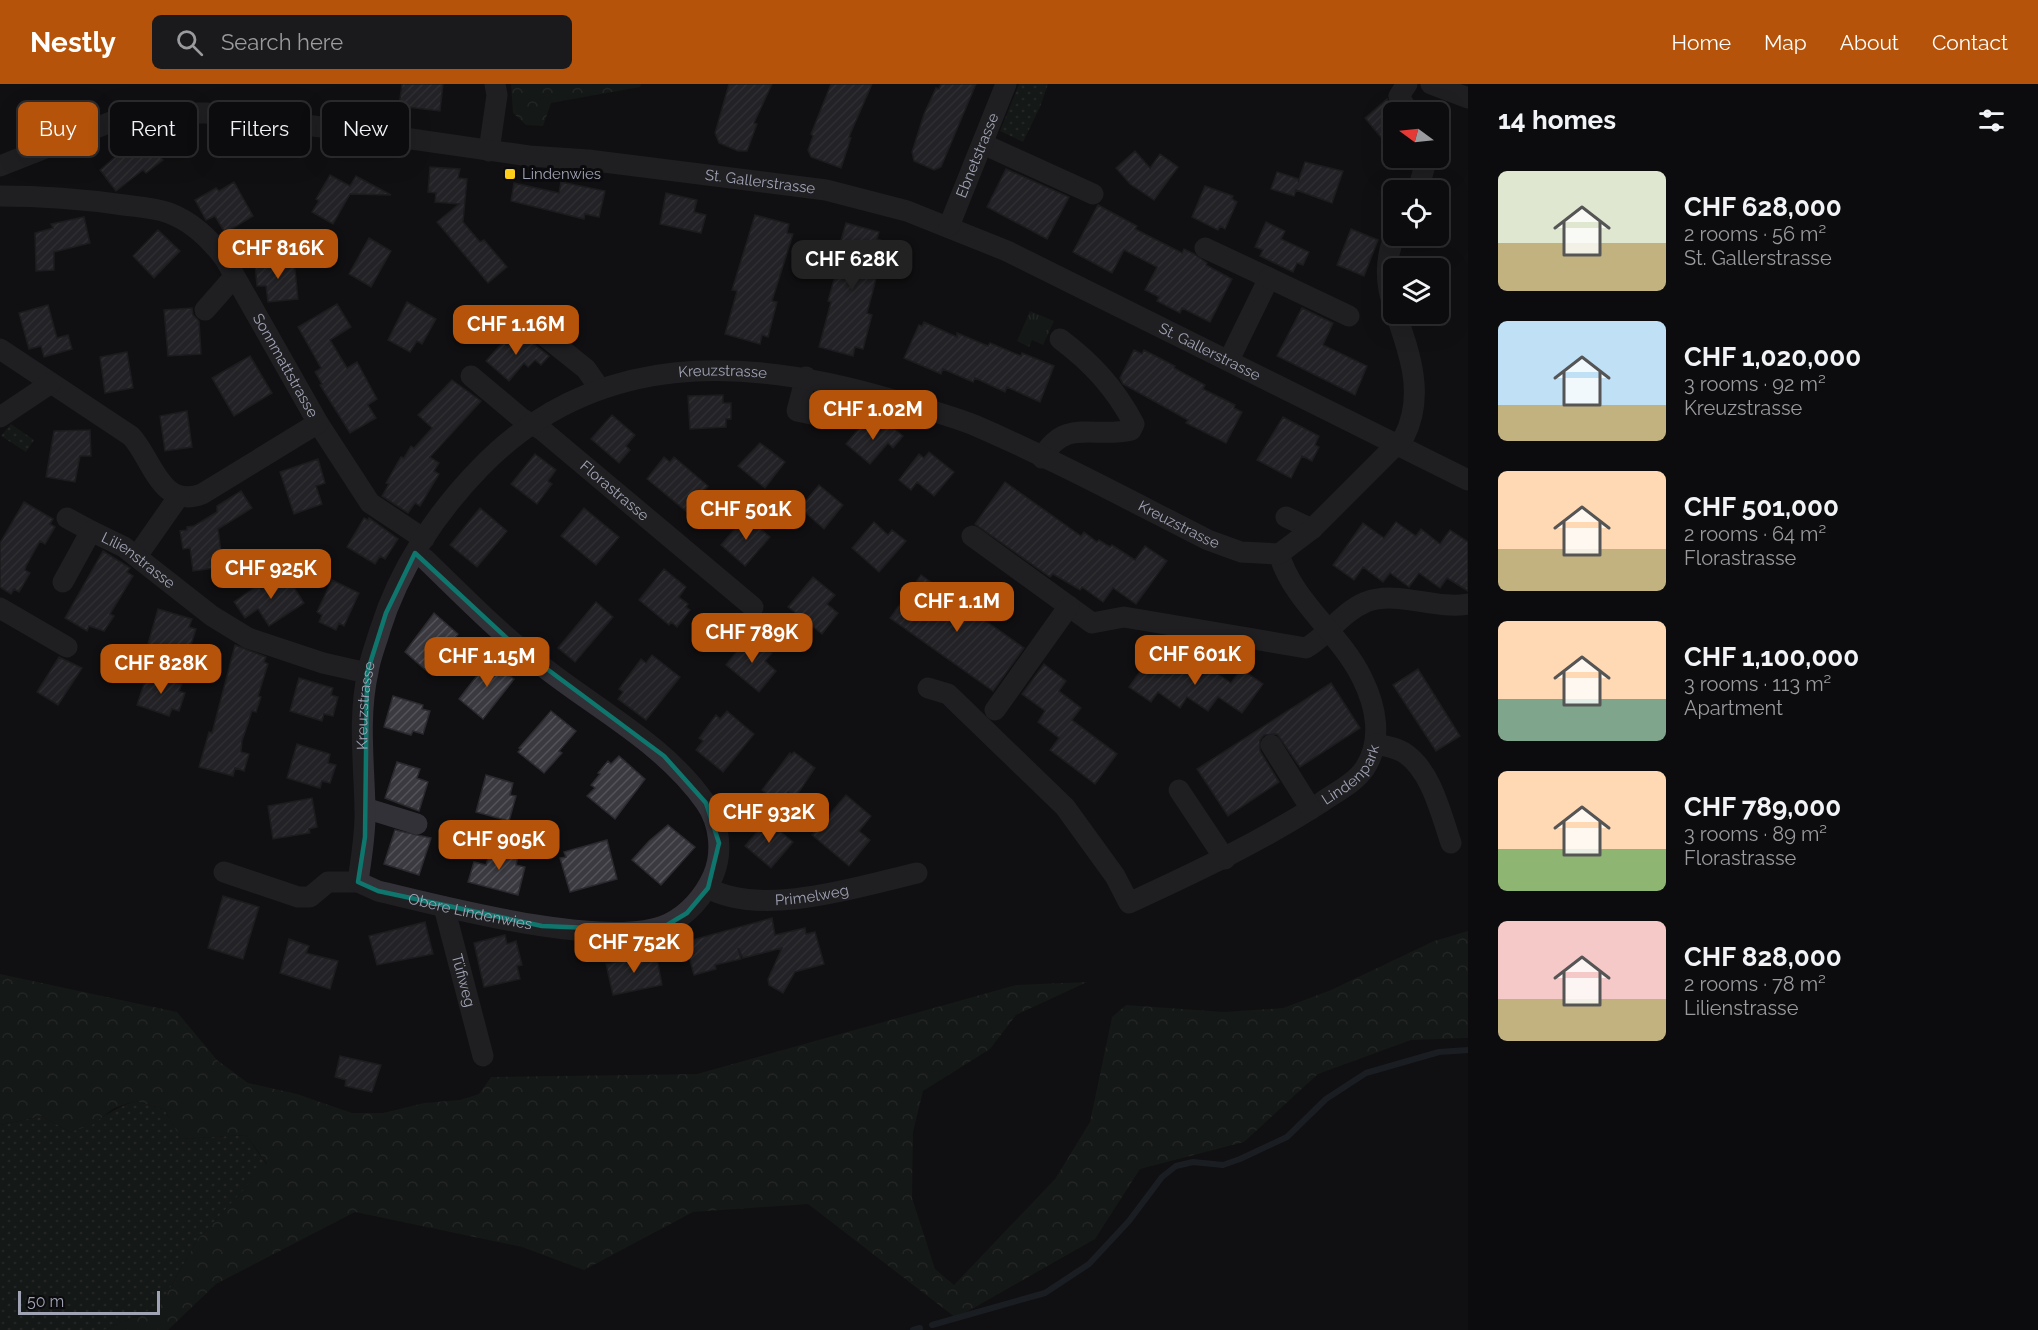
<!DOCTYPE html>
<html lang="en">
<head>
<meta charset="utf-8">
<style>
  body { margin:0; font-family:Raleway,sans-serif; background:#1a1a1c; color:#f1f3f6; height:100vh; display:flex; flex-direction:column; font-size:22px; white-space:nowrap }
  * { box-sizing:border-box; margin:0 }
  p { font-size:20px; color:#9a9b9e }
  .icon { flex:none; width:33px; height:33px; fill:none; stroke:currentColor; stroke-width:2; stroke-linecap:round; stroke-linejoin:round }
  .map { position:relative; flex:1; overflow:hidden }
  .sheet { display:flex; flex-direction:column; background:#0c0c0e; width:570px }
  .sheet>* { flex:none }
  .top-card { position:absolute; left:18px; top:18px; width:570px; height:54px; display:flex; gap:12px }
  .needle { width:39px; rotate:285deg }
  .controls { position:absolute; left:1383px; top:18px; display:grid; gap:12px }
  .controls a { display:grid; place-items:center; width:66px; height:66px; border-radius:9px; background:#0c0c0e; box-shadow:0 6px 24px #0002,0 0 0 2px #2c2c2e; font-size:30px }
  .scale { position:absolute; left:18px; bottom:15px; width:142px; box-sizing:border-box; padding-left:6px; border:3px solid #a0a3b4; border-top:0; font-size:16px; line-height:21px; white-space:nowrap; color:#a0a3b4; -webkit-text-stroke:4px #0b0b0d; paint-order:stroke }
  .price { position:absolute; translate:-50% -51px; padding:0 14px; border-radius:12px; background:#b45309; color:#fff; font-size:20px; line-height:39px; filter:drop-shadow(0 2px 3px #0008) }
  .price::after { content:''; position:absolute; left:50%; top:36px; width:18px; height:14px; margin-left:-9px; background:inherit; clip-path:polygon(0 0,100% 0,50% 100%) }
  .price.active { background:#222; color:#fff }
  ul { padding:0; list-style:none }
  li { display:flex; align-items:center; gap:18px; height:150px; padding:0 30px }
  li span { display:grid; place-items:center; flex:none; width:168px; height:120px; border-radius:9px; color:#555 }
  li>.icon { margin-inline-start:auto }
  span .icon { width:72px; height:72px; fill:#fffc; stroke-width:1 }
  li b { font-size:26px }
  h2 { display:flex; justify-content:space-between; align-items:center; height:72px; padding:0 30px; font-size:26px }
  .tag { padding:0 21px; border-radius:9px; background:#0c0c0e; box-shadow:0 6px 24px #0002,0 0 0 2px #2c2c2e; font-size:21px; line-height:54px }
  .tag.active { background:#b45309; color:#fff }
  header { display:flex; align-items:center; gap:36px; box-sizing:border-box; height:84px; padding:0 30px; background:#b45309; color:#fff }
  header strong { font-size:28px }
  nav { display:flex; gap:33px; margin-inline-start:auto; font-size:21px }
  .search { width:420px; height:54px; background:#1a1a1c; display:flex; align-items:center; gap:15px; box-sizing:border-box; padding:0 21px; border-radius:9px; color:#9a9b9e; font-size:22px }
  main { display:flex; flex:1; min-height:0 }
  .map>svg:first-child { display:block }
</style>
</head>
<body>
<header>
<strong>Nestly</strong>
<div class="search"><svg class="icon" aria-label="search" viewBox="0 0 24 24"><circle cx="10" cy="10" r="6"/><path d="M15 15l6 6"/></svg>Search here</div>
<nav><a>Home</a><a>Map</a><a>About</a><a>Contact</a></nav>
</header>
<main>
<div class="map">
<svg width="1468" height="1246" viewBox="0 0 1468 1246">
  <defs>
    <pattern id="grass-dots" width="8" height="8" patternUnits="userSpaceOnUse" patternTransform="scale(1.5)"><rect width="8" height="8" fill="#1a221c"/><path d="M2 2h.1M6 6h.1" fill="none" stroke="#383f3b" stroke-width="1.8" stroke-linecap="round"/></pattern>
    <pattern id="forest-crowns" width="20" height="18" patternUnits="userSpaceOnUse" patternTransform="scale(1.5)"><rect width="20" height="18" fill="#1a221c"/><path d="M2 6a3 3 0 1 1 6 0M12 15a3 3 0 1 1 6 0" fill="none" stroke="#383f3b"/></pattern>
    <pattern id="park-tufts" width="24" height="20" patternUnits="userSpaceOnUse" patternTransform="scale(1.5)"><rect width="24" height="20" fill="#1a221c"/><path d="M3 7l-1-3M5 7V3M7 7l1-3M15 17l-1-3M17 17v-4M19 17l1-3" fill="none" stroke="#383f3b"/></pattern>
    <pattern id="building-hatch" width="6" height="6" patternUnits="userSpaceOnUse" patternTransform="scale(1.5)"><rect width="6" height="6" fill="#3a3a40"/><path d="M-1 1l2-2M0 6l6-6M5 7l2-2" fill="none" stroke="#535359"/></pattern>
  </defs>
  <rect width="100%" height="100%" fill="#101012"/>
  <path fill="url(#grass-dots)" d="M1019,0H1048L1040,23L1023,58L1000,47Z
    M11,340L34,356L26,368L1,352Z
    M135,1017L164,1025L181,1055L246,1051L267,1081L197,1156L160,1222L104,1246H0V1041L42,1032L70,1048C94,1040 112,1025 135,1017Z"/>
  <path fill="url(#forest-crowns)" d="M511,0H641L640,3L551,19L543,42L526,41L513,29Z
    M1468,847V954L1411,956L1318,990L1244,1058L1140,1085L1095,1155L956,1234L808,1120L693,1128L584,1186L522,1163L355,1128L216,1200L168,1246H104L160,1222L197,1156L267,1080L246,1051L181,1055L164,1025L135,1017L114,1024L92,1041L70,1048L42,1032L0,1041V890L177,928L217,976L248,999L297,1010L352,1029H383L424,1019L460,1016L479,1010L491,993L697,990L1016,901L1087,898L1016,931L990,965L923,1007L913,1048L912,1114L935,1185L954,1201L1055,1095L1090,1038L1112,933L1126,921L1224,928L1283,924L1331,906L1434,857Z"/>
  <path fill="url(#park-tufts)" d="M1030,227L1054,237L1043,261L1032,256L1029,263L1017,257Z"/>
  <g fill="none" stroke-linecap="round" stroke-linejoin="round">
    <path stroke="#262d36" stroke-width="6" d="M932,1241L1045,1209L1089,1180L1129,1137L1162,1093L1176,1082L1193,1078L1223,1081L1240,1075L1287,1053L1326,1015L1366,989L1439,968L1468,966
      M913,1246L920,1244"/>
  </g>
  <path fill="url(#building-hatch)" stroke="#2a2a2e" stroke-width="1.5" d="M402,0H443L440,27L399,22Z
    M729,0H772L754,39L757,40L747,67H738L719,59L715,49Z
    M831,0H872L849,53L851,54L841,84L811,73L808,66L813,52L811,50Z
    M941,0H976L941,83L934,86L914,77L912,68L924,30L936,4L939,5Z
    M1387,15L1394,28V69L1365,34Z
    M147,56L163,76L146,89L143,86L116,107L100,86L130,60L132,63Z
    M1135,67L1150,84L1160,70L1178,83L1154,116L1130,100L1116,84Z
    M1305,78L1343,87L1332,119L1296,106L1294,112L1271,105L1277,88L1299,95L1298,98Z
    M430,83L460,85L458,94L467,95L463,138L480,158L484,156L507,183L488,199L437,138L459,120L435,118L436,109L428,108Z
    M1006,85L1069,113L1047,155L987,123Z
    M330,91L350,102L356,92L391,111L350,110L333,140L312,128L319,117L316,115Z
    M234,98L253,132L225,149L215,132L206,136L195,116L216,104L219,107Z
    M561,98L605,107L599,133L585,130L584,135L511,117L514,99L559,109Z
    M1205,102L1233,112L1232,115L1237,118L1225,145L1220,142L1218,146L1192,133Z
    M666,109L697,116L694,128L706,131L701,149L660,140Z
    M1098,121L1137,142L1135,145L1182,169L1184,165L1194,170L1207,179L1206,181L1232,195L1210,238L1182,224L1180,229L1157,217L1159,213L1145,206L1157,183L1124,166L1112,189L1073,168Z
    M755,131L789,140L787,149L793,150L772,217L777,218L768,253L762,251L760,260L725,250L737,207L732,206Z
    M84,133L90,159L54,168V186L36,187L35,149L53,144L51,140Z
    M1266,138L1285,147L1281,155L1309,168L1303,181L1297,179L1293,188L1260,172L1263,166L1255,163Z
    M846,139L879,148L877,155L883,157L873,194L876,195L867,229L872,231L863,265L855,263L853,272L819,263L831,218L828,217L838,181L834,180Z
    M1351,145L1378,156L1364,192L1337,181Z
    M158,146L180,167L154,194L133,172Z
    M369,154L391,167L371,203L349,190Z
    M294,176L298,215L268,218L266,202H257L255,180Z
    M407,218L436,235L422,260L417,257L410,268L388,256Z
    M337,220L351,243L330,256L347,284L357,278L377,315L368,321L376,334L350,349L320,301L322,300L315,288L321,284L298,243Z
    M48,221L57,254L68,251L72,265L44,273L41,262L29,265L19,229Z
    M192,224L193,231L199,237L201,270L168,272L164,226Z
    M1302,224L1333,239L1323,261L1367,282L1355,311L1277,272Z
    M555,225L573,238L563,250L546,237Z
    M924,238L957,253V249L988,262L990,259L1021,272L1022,269L1054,282L1040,318L1007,303L1005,308L975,294L973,298L943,285L941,290L904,274L919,241L922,242Z
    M522,244L528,255L549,272L541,281L535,276L528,283L524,279L509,297L486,277L503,258L507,261Z
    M1134,266L1142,270L1144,266L1175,282L1174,284L1205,301L1203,305L1235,321L1234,324L1242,328L1226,359L1186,339L1188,336L1123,300L1120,294Z
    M127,268L133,304L105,309L100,273Z
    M250,272L272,309L234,332L212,294Z
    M452,296L481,317L430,373L439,379L434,387L439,390L420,422L415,419L408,429L382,412L389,400L386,399L401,373L404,374L411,362L414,364L432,344L418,331Z
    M723,311V319H731V335H726V343L690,345L688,312Z
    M187,327L192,363L165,367L160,332Z
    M612,331L635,351L626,362L630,366L619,379L591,355Z
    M1283,333L1319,352L1315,361L1319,363L1312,377L1302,372L1291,394L1257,376Z
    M866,336L880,348L888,339L903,352L893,364L888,359L870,380L846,360Z
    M90,346L91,372H80L75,398L46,393L54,347Z
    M760,359L785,378L765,404L738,382Z
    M929,368L954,388L934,412L917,398L911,406L899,396L919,370L924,374Z
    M535,370L556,386L548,397L552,400L537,420L511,400Z
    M664,373L670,378L674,373L708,402L687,428L647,395Z
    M318,375L325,399L316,402L322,420L294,430L280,388Z
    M1005,398L1081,452L1084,448L1097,458L1099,456L1110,463L1112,461L1135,476L1145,462L1167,477L1136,520L1113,504L1103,518L1082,503L1080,506L1053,490L1050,493L975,440Z
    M819,401L843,421L824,445L800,424Z
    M241,407L252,424L218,445L223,483L193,487L190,464L183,465L180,447L187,446V443L194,442L217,428V422Z
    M24,418L53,435L50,440L55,443L45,460L40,457L26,482L25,486L30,489L19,508L14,505L11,510L0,503V459Z
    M480,424L507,447L477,483L450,461Z
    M584,424L619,453L596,481L561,452Z
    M746,432L770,453L745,482L721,461Z
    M364,434L368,436L369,434L398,455L385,475L380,472L375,480L347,463Z
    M874,438L888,451L892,446L906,457L879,488L852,464Z
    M1396,438L1416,452L1421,445L1440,460L1450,446L1468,458V507L1447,494L1440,504L1419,489L1409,503L1390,489L1383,498L1363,483L1354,496L1333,481L1363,439L1384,454Z
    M103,467L130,484L127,488L133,492L110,530L114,532L104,547L89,542L87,547L65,534Z
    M664,485L686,503L679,513L688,520L686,523L690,526L677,543L671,538L669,541L639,516Z
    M285,489L304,519L269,542L258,525L245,534L234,518L258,501L261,505Z
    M921,491L1024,564L993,607L890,534Z
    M813,493L835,511L827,520L838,529L822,550L788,523Z
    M332,496L359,509L344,542L339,539L336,546L319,538L322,531L317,528Z
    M596,518L613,533L575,578L558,564Z
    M158,525L192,535L189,543L196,545L190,564L184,563L182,570L148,560Z
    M434,529L458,550L429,589L405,568Z
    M750,551L772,569L765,577L776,587L759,608L726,581Z
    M235,561L266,573L264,578L268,580L258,612L261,613L256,628L252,627L242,657L241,668L249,670L244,687L235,684L233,692L199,683L209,648L212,649Z
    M652,571L680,593L646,636L618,615L623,608L619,605L641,575L646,579Z
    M1151,572L1174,589L1181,579L1201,594L1208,583L1231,599L1241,585L1263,600L1242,629L1218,613L1208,627L1187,613L1180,624L1158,608L1151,618L1129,603Z
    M59,573L82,584L58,621L37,608Z
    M495,573L508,583L504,587L514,595L483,635L459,615L490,575L492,577Z
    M1044,580L1066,597L1059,607L1081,624L1072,636L1117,670L1095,700L1050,666L1059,654L1038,638L1045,627L1022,610Z
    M1418,585L1460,652L1436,667L1393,601Z
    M148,588L182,600L179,607L185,609L179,627L172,625L169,632L137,621Z
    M299,594L333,604L331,611L338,613L333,632L324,630L322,637L290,627Z
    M1331,599L1360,644L1300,683L1277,650L1264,651L1260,656V667L1279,698L1228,732L1197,685Z
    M393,612L423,621L422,625L430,627L423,650L413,647L411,651L384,643Z
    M551,627L576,647L559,667L562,669L544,689L518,668L521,665L519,664Z
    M727,627L754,650L723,688L696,666L703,657L699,654L716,631L720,635Z
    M297,660L330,670L328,679L336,681L330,699L322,697L320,704L287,694Z
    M794,668L815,684L795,714L788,708L779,720L762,706L790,669L791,671Z
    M619,672L645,695L615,735L587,712L595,704L591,701L600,690L598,689L608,677L611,680Z
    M397,678L420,685L417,694L428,698L419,727L385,714Z
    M486,691L513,699L510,711L516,712L509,737L476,728Z
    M846,711L871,732L859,747L870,756L849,782L812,751Z
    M312,714L317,743L309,745L310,749L273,755L268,722Z
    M767,736L793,758L771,784L745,762Z
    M668,741L695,763L661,801L632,776L649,757Z
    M395,746L431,754L419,791L384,780Z
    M607,756L617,795L570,808L560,774L566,773L564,768Z
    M492,760L519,768L516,781L525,783L518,811L468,798L474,778L486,781Z
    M223,812L259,823L243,875L208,864Z
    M772,834L775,851L805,844L806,850L815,848L824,880L795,888L783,909L769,901L768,895L782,864L743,874L738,864L741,875L715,881L716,885L694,891L685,858Z
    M425,838L433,870L377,881L369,852Z
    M505,851L507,860L516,857L522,881L517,882L520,895L484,903L474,859Z
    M289,855L309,862L306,869L338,877L330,905L280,889Z
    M656,869L662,901L613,911L606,880Z
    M340,972L381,981L372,1008L345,1002L346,996L335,993Z"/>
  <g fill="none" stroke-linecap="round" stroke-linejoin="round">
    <g stroke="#313137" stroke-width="21">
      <path d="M1407,0L1399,12L1408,28"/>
      <path d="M1431,0L1468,14"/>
      <path d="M983,60L1093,110"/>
      <path d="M489,67L497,11L495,0"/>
      <path id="s1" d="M0,82L116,36L155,29H206L363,48L529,72L588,76L826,106L907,127L1007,167L1468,396"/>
      <path d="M1418,106L1427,74"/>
      <path id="s2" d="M0,112C42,112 82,115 124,121C139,123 155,124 169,129C193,138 210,155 225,175L318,339L370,419L424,455"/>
      <path id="s3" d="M949,142L1006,0"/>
      <path d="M1205,164L1269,194L1229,276"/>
      <path d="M1269,194L1349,232"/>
      <path d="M1394,223C1385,201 1385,173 1395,152"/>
      <path d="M205,226L234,193"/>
      <path d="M536,245L586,285L600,305"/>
      <path d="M0,265L131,352C152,374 161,426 202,410L318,339"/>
      <path id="s4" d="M471,292L521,334L542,346L753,523"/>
      <path d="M806,293L797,327L821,332"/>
      <path d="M0,333L51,299"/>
      <path d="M1042,374C1065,333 1094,355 1131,346L1134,340C1115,304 1092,279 1060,255"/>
      <path d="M1286,433L1312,445"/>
      <path d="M67,434L91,447"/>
      <path d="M972,452L1092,539L1124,533L1306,564C1328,551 1342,528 1366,518C1398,506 1435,526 1468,520"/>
      <path d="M137,472L179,412"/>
      <path id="s5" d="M63,498L91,447L124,463L212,532L248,554L323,579L367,589"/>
      <path d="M0,524L67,563"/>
      <path id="s6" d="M928,604L948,610L1065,723L1115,792L1129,819C1196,788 1260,758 1322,718C1336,708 1355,699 1365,684C1383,656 1376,622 1362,594C1340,549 1293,518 1279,470"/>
      <path d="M995,626L1069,522"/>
      <path d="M1376,660C1385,662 1394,663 1403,668C1431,685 1441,730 1451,759"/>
      <path d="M1271,661L1311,725"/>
      <path d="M1179,706L1225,775"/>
      <path d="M365,724L417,740"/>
      <path id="s7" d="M224,788L298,813H310L328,798H358L378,807C442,822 609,867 668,840C688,831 704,812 713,792C723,769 720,739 705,718C665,661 600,627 546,585C502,552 464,513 425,475L415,469"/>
      <path id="s8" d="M358,798C361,774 366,749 365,724C364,679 358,632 368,588C370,574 376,560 380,546C399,485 436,429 480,384C596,264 748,272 897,317C922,324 949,331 974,341C1053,375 1131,417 1208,456L1241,468L1279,470L1312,445L1404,353C1425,312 1410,270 1396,230"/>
      <path id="s9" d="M708,804C762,834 861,802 917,789"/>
      <path id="s10" d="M444,823L483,972"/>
    </g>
  </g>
  <path d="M0 0H1468V1246H0ZM415,469L512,559L664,672L706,719L719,759L708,804L687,829L667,841L639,846L542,842L378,807L358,798L365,753L367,589L386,529Z" fill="#101012" fill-opacity=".55" fill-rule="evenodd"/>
  <path fill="none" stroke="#0f766e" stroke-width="4.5" stroke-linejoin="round" d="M415,469L512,559L664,672L706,719L719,759L708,804L687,829L667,841L639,846L542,842L378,807L358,798L365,753L367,589L386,529Z"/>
  <rect fill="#ffce1a" stroke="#0b0b0d" stroke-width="2" x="504" y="84" width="12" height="12" rx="3"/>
  <g text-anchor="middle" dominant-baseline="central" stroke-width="6" stroke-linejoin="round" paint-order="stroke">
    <g font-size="15" fill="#a0a3b4" stroke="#0b0b0d">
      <text stroke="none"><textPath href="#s3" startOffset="76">Ebnetstrasse</textPath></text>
      <text stroke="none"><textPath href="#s1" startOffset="774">St. Gallerstrasse</textPath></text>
      <text stroke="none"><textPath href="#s1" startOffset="1258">St. Gallerstrasse</textPath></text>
      <text stroke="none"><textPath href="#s2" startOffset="366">Sonnmattstrasse</textPath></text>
      <text stroke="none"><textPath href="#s8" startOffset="716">Kreuzstrasse</textPath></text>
      <text stroke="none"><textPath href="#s4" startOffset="184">Florastrasse</textPath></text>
      <text stroke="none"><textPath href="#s8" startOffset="1202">Kreuzstrasse</textPath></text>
      <text stroke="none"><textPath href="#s5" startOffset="114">Lilienstrasse</textPath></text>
      <text stroke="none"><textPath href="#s8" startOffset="177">Kreuzstrasse</textPath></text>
      <text stroke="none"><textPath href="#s6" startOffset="558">Lindenpark</textPath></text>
      <text stroke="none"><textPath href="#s9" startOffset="106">Primelweg</textPath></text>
      <text stroke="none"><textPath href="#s7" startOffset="260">Obere Lindenwies</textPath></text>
      <text stroke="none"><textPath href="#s10" startOffset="76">Tüfiweg</textPath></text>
    </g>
    <g font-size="15" fill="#a0a3b4" stroke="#0b0b0d" text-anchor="start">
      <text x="522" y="90">Lindenwies</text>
    </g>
  </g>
</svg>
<div class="controls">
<a><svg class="needle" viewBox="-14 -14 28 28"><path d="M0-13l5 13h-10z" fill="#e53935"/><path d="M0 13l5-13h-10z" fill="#9a9b9e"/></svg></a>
<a><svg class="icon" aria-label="locate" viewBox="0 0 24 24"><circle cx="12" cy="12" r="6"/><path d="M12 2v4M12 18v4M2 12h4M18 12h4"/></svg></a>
<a><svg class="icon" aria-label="layers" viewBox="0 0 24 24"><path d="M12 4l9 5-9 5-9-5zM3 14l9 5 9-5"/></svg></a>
</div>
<div class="scale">50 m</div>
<b class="price" style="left:278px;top:196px">CHF 816K</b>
<b class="price active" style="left:852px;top:207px">CHF 628K</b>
<b class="price" style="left:516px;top:272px">CHF 1.16M</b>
<b class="price" style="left:873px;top:357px">CHF 1.02M</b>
<b class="price" style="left:746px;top:457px">CHF 501K</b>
<b class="price" style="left:271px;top:516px">CHF 925K</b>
<b class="price" style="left:957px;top:549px">CHF 1.1M</b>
<b class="price" style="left:752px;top:580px">CHF 789K</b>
<b class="price" style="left:1195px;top:602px">CHF 601K</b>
<b class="price" style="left:487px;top:604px">CHF 1.15M</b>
<b class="price" style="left:161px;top:611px">CHF 828K</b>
<b class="price" style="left:769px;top:760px">CHF 932K</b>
<b class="price" style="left:499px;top:787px">CHF 905K</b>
<b class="price" style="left:634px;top:890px">CHF 752K</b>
<div class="top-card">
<a class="tag active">Buy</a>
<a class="tag">Rent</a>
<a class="tag">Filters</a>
<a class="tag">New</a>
</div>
</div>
<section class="sheet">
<h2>14 homes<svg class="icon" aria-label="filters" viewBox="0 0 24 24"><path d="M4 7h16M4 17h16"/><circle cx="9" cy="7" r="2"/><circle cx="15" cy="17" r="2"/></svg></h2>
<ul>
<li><span style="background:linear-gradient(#dfe7d0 60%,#c2b280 0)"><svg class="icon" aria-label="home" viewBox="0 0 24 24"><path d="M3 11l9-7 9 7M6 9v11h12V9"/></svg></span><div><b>CHF 628,000</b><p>2 rooms · 56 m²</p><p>St. Gallerstrasse</p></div></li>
<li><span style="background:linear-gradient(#bfe0f5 70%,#c2b280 0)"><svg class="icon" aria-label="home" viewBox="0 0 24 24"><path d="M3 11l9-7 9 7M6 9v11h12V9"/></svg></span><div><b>CHF 1,020,000</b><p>3 rooms · 92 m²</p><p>Kreuzstrasse</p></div></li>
<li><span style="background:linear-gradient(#ffd9b3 65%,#c2b280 0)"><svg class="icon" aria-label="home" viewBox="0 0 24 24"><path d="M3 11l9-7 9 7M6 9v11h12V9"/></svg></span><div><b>CHF 501,000</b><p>2 rooms · 64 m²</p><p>Florastrasse</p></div></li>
<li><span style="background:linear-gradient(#ffd9b3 65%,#7fa58c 0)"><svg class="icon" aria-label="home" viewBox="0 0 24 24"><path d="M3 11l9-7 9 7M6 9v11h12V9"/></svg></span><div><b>CHF 1,100,000</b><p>3 rooms · 113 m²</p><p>Apartment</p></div></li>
<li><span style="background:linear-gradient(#ffd9b3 65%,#8fb573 0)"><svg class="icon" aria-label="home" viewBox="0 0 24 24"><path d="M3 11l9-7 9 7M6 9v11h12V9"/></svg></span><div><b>CHF 789,000</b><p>3 rooms · 89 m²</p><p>Florastrasse</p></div></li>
<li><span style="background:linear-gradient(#f6c9c9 65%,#c2b280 0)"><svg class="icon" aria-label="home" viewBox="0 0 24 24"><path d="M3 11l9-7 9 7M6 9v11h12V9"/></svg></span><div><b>CHF 828,000</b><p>2 rooms · 78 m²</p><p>Lilienstrasse</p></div></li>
</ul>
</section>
</main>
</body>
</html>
